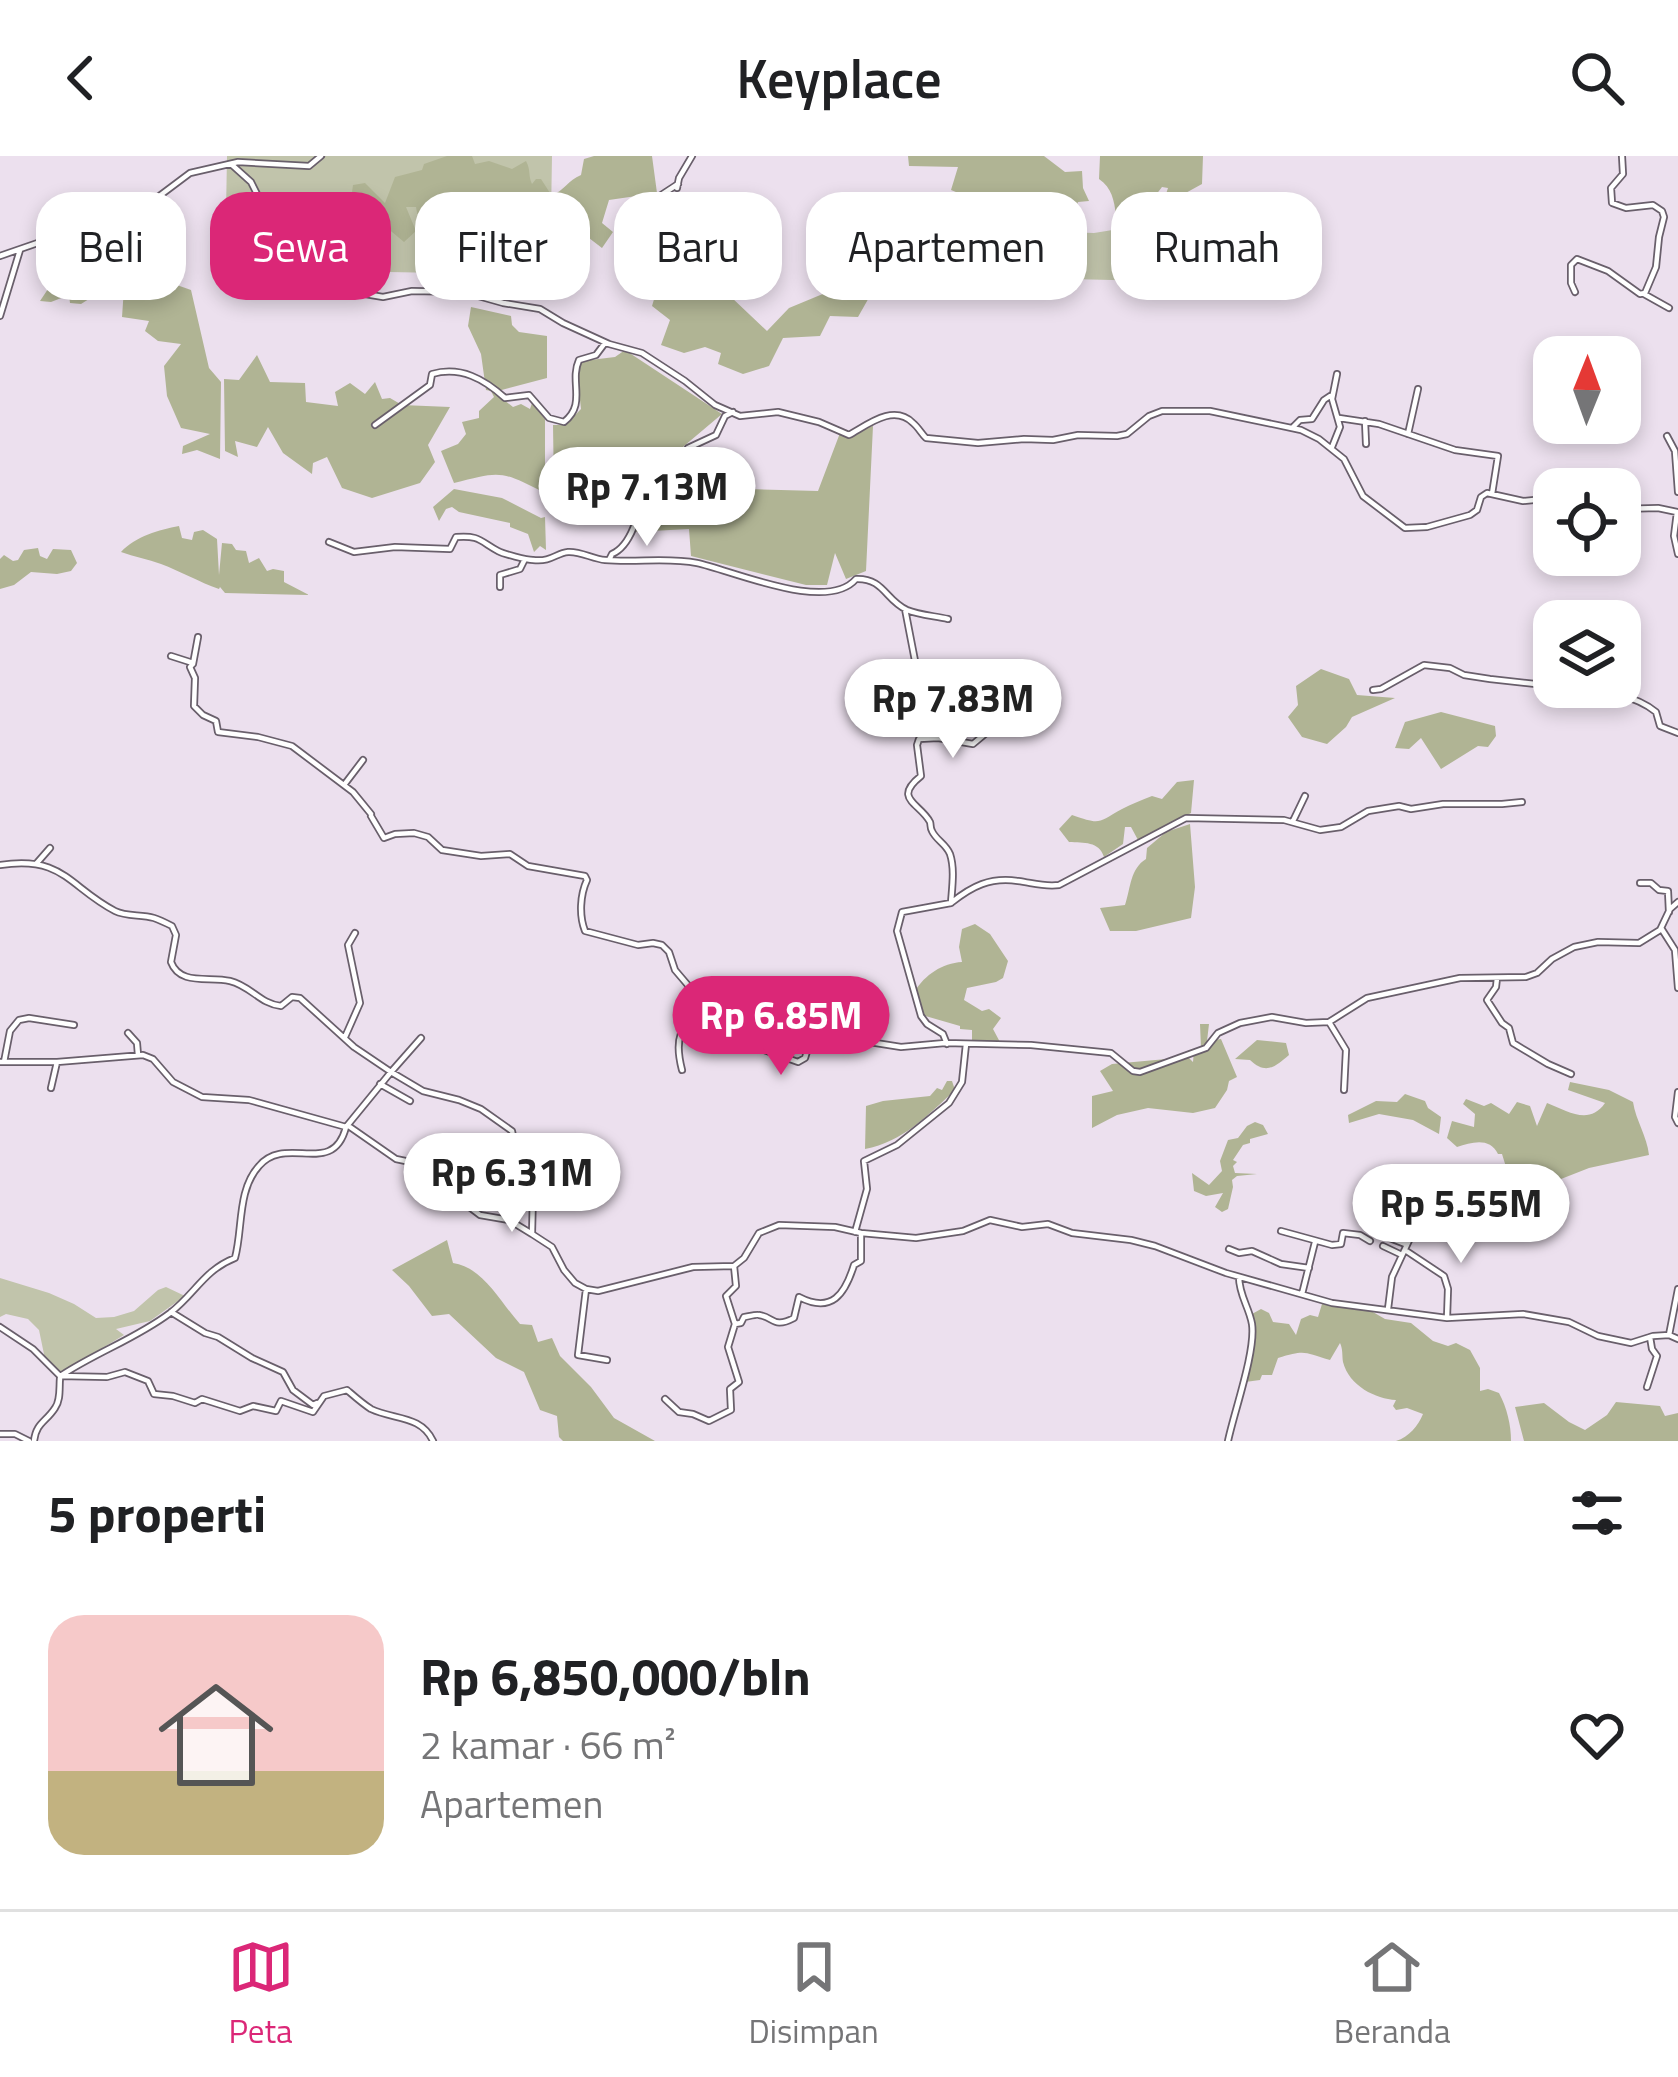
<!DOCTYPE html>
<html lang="id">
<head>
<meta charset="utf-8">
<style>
  body { margin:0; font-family:"Titillium Web",sans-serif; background:#f2f2f2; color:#202124; height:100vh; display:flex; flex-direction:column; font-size:45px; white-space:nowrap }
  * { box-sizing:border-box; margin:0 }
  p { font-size:39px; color:#757577 }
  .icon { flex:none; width:66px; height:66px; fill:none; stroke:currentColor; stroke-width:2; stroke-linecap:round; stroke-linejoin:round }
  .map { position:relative; height:1285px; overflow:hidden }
  .panel { display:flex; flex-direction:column; background:#fff; flex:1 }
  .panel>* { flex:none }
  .hud { position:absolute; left:36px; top:36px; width:1608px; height:108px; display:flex; gap:24px }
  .needle { width:78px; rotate:1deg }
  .fabs { position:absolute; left:1533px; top:180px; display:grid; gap:24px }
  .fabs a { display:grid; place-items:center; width:108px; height:108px; border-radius:24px; background:#fff; box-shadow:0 6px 18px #0003; font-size:60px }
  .price { position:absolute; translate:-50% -102px; padding:0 27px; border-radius:42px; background:#fff; color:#222; font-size:39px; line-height:78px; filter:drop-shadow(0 3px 6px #0008) }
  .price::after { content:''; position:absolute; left:50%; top:72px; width:36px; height:27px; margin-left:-18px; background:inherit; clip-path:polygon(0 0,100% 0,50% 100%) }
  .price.current { background:#db2777; color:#fff }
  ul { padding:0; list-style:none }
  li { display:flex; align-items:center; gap:36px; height:300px; padding:0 48px }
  li span { display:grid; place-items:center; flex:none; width:336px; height:240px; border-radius:36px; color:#555 }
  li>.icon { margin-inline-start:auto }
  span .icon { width:144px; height:144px; fill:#fffc; stroke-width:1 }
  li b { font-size:51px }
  h2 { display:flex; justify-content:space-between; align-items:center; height:144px; padding:0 48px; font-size:51px }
  .pill { padding:0 42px; border-radius:36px; background:#fff; box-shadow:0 6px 18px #0003; font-size:42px; line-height:108px }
  .pill.current { background:#db2777; color:#fff }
  header { display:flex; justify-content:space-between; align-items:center; height:156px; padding:0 48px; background:#fff; font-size:54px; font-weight:600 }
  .dock { display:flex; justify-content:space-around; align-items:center; height:168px; border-top:3px solid #e0e0e0; background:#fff; font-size:33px; color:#757577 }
  .dock a { display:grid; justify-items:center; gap:6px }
  .dock .current { color:#db2777 }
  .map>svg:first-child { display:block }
</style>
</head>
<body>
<header><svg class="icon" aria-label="back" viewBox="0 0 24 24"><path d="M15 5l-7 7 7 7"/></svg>Keyplace<svg class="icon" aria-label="search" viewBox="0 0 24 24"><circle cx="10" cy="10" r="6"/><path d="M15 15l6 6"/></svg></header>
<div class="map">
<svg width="1678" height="1285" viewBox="0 0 1678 1285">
  <rect width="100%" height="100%" fill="#ece0ee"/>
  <path fill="#c1c4ab" d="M227,0H552L550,119L225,113Z
    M931,36L1005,74L1094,77L1156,67L1200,91L1201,120L1197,126L985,121L942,85L887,113L884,56H897L907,47Z
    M0,1122L49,1137L74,1148L96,1162L114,1161L134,1155L158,1134L166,1131L185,1140L150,1165L116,1173L124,1179L60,1218L45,1203L39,1174L28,1163L6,1158L0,1161Z"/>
  <path fill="#b0b494" d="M447,0H472L475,8L489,5L512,13L526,5C531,14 528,20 532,28L536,23H541L550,37L541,40L546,56L552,39C564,35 568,24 581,19L584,3L594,0H652L657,37L609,44L602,67L613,76L602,92L589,82L539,85L529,75L525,59L517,64L509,51L498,52L494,45L482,49L473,43L470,52L461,60C450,59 436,60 431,72L420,73L416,51H406L416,75L404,86L386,71L381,84L375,76L366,79L361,75L364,66L349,58L353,29L365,27L385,47L395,21L422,14L424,8Z
    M908,0H1044L1065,16L1082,15L1083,32L1089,45L1078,46L1071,63L1064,71L1009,66L980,46L951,34L958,11L909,10Z
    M1100,0H1203L1202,28L1182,39L1166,38L1168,32L1162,31L1149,48H1132L1122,60L1116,59C1114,44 1112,32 1099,23Z
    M136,91L174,128L191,134L209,212L221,226L220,303L197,294L182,298L183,290L210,278L181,272L167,240L164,210L181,188L158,185L145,175L149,165L122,161L124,132L117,116L126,92Z
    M70,112L94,115L89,143L81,148L70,147L69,139L51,146L40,145L48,133H57L59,123L63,121L76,125L78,118L71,116Z
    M681,124L695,142L730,140L767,175L789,152L842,130L875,131L858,161L830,160L820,180L783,182L769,210L743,218L718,208L721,197L705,191L684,197L661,189L670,164L652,150L658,130Z
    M471,151L511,160L512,169L519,176L547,180V222L494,236L513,251L521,248L530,253L532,247L545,263V337C500,314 501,315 454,327L441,295L458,288L466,278L462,266L479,262V255L494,241L491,235L486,234L481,198L468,170Z
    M625,194L722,258L639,328L614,300L607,317L580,318V335L554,336L553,269H565L581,253L577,217L582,205L615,201Z
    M257,199L270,226L305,227L306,246L338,250L335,236L350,227L365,238L375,226L382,243L390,242L402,249L450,251L428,289L435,306L420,327L372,342L342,332L327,301L313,307L312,318L283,297L268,271L257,291L235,285L238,301L225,295L224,223L239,224Z
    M873,270L866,415L846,423L835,397L827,429H806L691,400L689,373L633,376L665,351L711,332L818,335L840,277Z
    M454,333L502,342L541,362L545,361L546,394L540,390L534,396L528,378L510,371V367L459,356L452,351L446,353L439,365L433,351Z
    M179,370L182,382L192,384L194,376L203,374L217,383L219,419L222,387L232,388L236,394L246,395L249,407L259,402L267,415L273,413L284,415V426L309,439L225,437L220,431L219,433C199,426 180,415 161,408C148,403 134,401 121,396C136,380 159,374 179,370Z
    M38,392L40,400L47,403L53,393L71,394L77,407L71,415L57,418L31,416L14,429L0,433V403L4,399L13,405L18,404L24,394Z
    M1321,513L1349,523L1357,539L1395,542L1352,561L1346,571L1327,588L1302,581L1288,561L1298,549L1296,530Z
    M1441,556L1495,570L1496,580L1488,591L1478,590L1441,613L1421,582L1409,593L1395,592L1405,566Z
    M1194,624L1191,657L1138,684L1131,671H1125L1123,688L1104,701C1099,685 1084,687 1069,686L1059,673L1072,659C1101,669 1097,667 1122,653C1131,648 1142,644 1152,640L1162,643L1177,626Z
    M1190,668L1195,731L1191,762L1136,775H1110L1100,752L1125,749C1131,731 1130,713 1146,703L1147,692L1166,676Z
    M975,768L990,778L1008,805L1003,822L996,826L967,832L964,844L982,855L989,853L1001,862L993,873L1001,888L972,887V874L960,873V870L922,859L915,835C925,819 942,807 962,806L959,791L962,773Z
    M1200,868H1209L1207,885L1221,883L1237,921L1229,925L1227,934L1215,952L1193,957L1148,952L1117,959L1092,972V940L1113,935L1100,915L1112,908L1188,901L1193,906L1194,894L1201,892Z
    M1257,884L1286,887L1289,899C1275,911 1266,919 1250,904L1235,903Z
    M947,925H952L955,934C928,959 903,986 865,993L866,950L883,945L930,940L937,932L942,934Z
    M1570,926L1609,934L1633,946C1636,965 1647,980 1649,999L1589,1012L1561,1023L1506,1011L1502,998H1498C1490,981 1472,986 1457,991L1447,982L1452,965L1474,971L1475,958L1463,948L1466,943L1484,950L1491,947L1509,958L1517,946L1530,950L1537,970L1547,947C1568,955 1589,970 1605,947L1568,934Z
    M1405,938L1425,945L1428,952L1441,961L1439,978L1413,964L1379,958L1349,967L1348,959L1376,945L1397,946Z
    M1255,966L1263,969L1268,978L1250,983V987L1243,989L1233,1004L1237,1006L1233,1010L1235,1017L1257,1018L1237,1020L1232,1024L1233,1031L1228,1053L1222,1056L1215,1051L1223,1037L1206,1040L1194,1035L1192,1017L1209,1029L1222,1015L1220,1005L1228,984L1238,982L1247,970Z
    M447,1084L453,1107C483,1111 500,1146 520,1168L532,1169L538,1186L552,1182L560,1200L591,1231L614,1262L655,1285H563L559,1281L557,1260L540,1254L524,1216L496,1202L449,1158L432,1160L409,1130L392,1114Z
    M1322,1148L1366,1152L1385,1163L1411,1167L1433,1185L1448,1190L1456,1187L1470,1194L1480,1212V1235L1488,1233L1499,1237C1507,1252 1511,1269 1511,1285H1396C1409,1281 1418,1270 1423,1258L1407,1252L1396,1254L1393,1250L1396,1244C1376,1243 1349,1230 1343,1206C1342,1200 1343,1193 1340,1187L1330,1204C1304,1197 1307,1193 1278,1202L1272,1219H1262L1260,1224L1245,1226L1254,1181L1252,1158L1261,1153L1269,1157L1273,1166L1289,1168L1296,1179L1301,1163L1310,1159L1318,1161Z
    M1616,1246L1660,1250L1665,1260L1678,1257V1285H1524L1515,1251L1544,1247L1569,1266L1585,1274L1607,1259Z"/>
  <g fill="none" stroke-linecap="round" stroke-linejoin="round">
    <g stroke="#695f6b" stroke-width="8">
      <path id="street" d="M231,8L251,26L258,40L276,48L278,91L307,104L341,134L383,141L412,135L464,136L503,147L540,153L563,167L609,188L642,197L685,225L715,249L740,260L778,256L819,266L849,279C866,270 893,247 913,267C918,271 921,277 926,282L978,287L1024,283L1053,284L1078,279L1117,280L1127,278L1149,260L1162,255H1210L1301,274L1319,283L1344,303L1363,340L1405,372L1427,371L1470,359L1477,354L1481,341L1487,337L1523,345L1554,342
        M677,32L679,22L692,0
        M649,47L678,28
        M0,100L81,72L99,62L150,47L190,17L238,6L309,10L321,0
        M1575,136L1571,127V109L1577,103L1608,115L1640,138L1645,137L1656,111L1659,81L1664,61L1662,55L1653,49L1626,52L1612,47L1611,32L1623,18L1622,0
        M1644,138L1669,152
        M0,160L20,94
        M1339,262L1379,268L1455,294L1498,300L1492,338
        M1365,265L1366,288
        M375,269L430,229L432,218C461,210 484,223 505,242L529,239L549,262L564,266C587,248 569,226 579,204L596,199L605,187
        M1292,272L1300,264L1312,263L1324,244L1330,240
        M1408,278L1418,233
        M1667,280L1675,295L1678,336
        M1332,291L1340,271L1332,243L1337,218
        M1620,353L1658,352L1677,356L1674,380L1678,398
        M329,386L354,396L395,391L450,393L456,381C479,379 480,385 498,395C503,398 527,404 533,404C552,406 556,397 568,396C580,395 593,403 605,404C636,407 666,401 697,407C734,415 827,457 856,423C884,422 885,444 907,454C919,459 935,460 948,463
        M609,404L612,398C631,390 640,357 642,336L667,319L688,292L716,279L725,260L733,256
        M500,431V419L520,413L524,405
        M905,453L922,541L934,582
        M198,481L193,508L190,511L195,522L194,550L203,559L216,565L218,576L258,581L292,590L353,636L371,658
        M171,500L193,507
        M1560,531C1590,532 1632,536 1656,556L1660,570L1678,577
        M1373,534L1381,533L1424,509L1450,512L1464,519L1490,523L1554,530
        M344,629L363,604
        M371,660L384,682L395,678L414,677L428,681L442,694L481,700L510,698L528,710L585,720L587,724C580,739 579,760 585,775L638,789L653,787L662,789L669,796L675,814L704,848L731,851L779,870L778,883L807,892
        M1293,665L1305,640
        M36,708L50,692
        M0,709C63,699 69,731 115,755C127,761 141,758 154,762C160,764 166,767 172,770L176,779L171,806C180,830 209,820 230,825C251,830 260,848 281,850L292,841L300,842L354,891L391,916L421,882
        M1640,727H1651L1659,734L1668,735L1669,756
        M951,747C972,730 990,721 1018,725C1033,727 1044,731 1059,729L1186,662L1284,664L1320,674L1341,671L1368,655L1399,650L1411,653L1443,648H1502L1522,646
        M1661,772L1675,794L1678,832
        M1497,822L1496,831L1487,844L1502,867L1509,872L1513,887L1548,908L1571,918
        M689,865L718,886
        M1329,866L1346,894L1344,934
        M128,877L137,887L138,899
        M345,881L360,847L348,789L355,777
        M728,881L798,906L805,902L811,882L819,878L901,891L945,887L1031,889L1111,897L1133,915L1140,916L1206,892L1218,877L1240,867L1272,861L1306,867L1329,866L1367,842L1460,822L1526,821L1537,817L1552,803L1574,791L1598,786L1639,787L1660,774L1670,753L1678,746
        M947,888L943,878L927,868L921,860L897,775L902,756L951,747C952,732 955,713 950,698C946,688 936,684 932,675C930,672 931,669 930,666C920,647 892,643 921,620L917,589L919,583L938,582L973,588L985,578
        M0,906H57L143,899L153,903L173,926L202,941L249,944L346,971L391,916L423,935L459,944L481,953L512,975L520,1014L533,1038L532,1078L552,1091L564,1114L575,1127L586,1133L598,1135L693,1111L734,1110L744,1102L759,1077L779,1069L835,1071L861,1077L916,1082L963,1075L990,1064L1022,1071L1048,1068L1072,1077L1131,1084L1155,1090L1226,1117L1332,1147L1447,1162L1523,1158L1569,1166L1598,1180L1631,1187L1653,1180L1669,1179L1678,1183
        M4,906L10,875L19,864L29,862L74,869
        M682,914C673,879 682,872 704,847
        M380,928L410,945
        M51,932L57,906
        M1678,936L1675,961L1678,967
        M350,971L396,1003L415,1007L441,1023L455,1040L480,1059L509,1064L532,1078
        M1281,1075L1332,1089L1341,1088L1343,1077L1360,1079L1370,1085
        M855,1076L867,1033L864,1005L897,989L949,947L962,926L966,888
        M1382,1079L1405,1088
        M1383,1090L1402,1099
        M1229,1093L1239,1097L1252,1095L1281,1108L1309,1112
        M1405,1094L1444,1120L1448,1133L1447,1162
        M734,1110L736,1130L726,1140L735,1168L741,1167L744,1161C746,1161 757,1158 759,1159C774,1161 773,1173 794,1162L799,1141C832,1158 845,1138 854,1109L861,1105V1077
        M586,1133L578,1199L607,1204
        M1302,1138L1315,1086
        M1388,1153L1392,1121L1412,1078L1429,1063
        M171,1156L205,1177L218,1181L252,1202L283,1216L293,1234L313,1249L317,1247
        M0,1171L33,1193L60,1220L107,1221L125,1216L148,1225L154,1238L173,1240L195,1247L202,1243L240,1255L253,1250L276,1255L281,1245L313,1256L324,1240L347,1234C354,1240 363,1248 371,1253C394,1264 421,1259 433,1285
        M1669,1179L1678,1133
        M62,1219C97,1196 137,1182 170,1157C195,1138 204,1114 235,1102C243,1073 237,1034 259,1010C286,978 333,1022 346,971
        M1647,1231L1657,1200L1652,1193L1650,1181
        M665,1243L679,1256L693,1258L709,1265L731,1254L730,1233L739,1226L728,1191L735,1168
        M0,1278H15L29,1285
        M34,1285C36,1267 46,1266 55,1252C61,1244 59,1232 60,1222
        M1228,1285C1234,1256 1256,1195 1252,1168C1249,1151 1239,1139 1239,1121"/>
    </g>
    <use href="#street" stroke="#fff" stroke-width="4.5"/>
  </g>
</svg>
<div class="fabs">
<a><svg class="needle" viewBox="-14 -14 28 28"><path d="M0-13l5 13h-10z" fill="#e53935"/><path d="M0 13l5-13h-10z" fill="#757577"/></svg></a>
<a><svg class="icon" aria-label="locate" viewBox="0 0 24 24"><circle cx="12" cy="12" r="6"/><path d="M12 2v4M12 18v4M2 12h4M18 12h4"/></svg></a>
<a><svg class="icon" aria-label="layers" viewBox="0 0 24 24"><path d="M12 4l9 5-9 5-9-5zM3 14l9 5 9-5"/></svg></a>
</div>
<b class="price" style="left:647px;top:393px">Rp 7.13M</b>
<b class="price" style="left:953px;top:605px">Rp 7.83M</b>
<b class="price current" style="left:781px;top:922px">Rp 6.85M</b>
<b class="price" style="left:512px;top:1079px">Rp 6.31M</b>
<b class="price" style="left:1461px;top:1110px">Rp 5.55M</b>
<div class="hud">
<a class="pill">Beli</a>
<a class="pill current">Sewa</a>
<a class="pill">Filter</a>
<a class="pill">Baru</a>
<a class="pill">Apartemen</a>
<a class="pill">Rumah</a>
</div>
</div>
<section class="panel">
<h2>5 properti<svg class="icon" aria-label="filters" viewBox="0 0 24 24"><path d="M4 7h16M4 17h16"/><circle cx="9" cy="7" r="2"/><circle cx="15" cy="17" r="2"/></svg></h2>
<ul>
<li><span style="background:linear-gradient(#f6c9c9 65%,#c2b280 0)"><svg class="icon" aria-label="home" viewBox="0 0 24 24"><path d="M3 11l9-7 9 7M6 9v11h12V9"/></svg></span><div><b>Rp 6,850,000/bln</b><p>2 kamar · 66 m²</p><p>Apartemen</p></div><svg class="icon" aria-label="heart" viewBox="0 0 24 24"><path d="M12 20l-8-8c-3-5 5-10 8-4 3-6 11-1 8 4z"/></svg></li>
</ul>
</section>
<nav class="dock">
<a class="current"><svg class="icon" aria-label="map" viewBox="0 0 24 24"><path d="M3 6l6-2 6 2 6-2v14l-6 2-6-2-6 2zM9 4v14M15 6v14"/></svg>Peta</a>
<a><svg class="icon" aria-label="saved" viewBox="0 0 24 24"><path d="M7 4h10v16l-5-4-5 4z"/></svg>Disimpan</a>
<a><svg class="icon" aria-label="home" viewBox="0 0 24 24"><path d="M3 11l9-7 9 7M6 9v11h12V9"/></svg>Beranda</a>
</nav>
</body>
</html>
